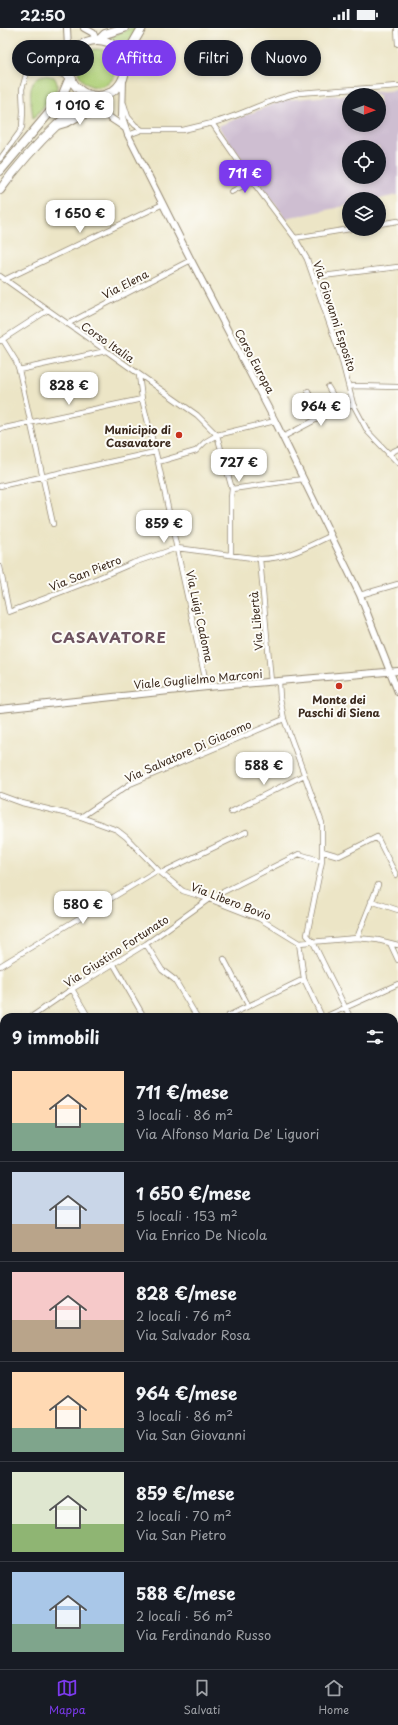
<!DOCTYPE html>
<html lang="it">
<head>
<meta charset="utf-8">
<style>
  body { margin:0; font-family:"Playpen Sans",sans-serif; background:#242831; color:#f1f3f6; height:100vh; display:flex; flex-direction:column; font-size:15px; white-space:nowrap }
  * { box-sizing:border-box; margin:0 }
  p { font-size:13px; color:#9ea1a6 }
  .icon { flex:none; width:22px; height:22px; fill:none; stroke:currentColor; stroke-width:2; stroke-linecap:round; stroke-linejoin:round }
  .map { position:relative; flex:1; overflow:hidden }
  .sheet { position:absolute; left:0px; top:985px; width:398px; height:656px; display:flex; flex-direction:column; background:#171b24; border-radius:12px 12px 0 0; box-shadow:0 2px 6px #0003 }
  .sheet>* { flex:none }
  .hud { position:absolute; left:12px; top:12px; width:374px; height:36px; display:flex; gap:8px }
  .needle { width:26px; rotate:91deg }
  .tools { position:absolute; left:342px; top:60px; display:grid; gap:8px }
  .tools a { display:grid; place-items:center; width:44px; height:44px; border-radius:50%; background:#171b24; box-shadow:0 2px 6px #0003; font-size:20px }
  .price { position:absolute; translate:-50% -34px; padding:0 9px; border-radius:8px; background:#fff; color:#222; font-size:13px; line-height:26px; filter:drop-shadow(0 1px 2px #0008) }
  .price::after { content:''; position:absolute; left:50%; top:24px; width:12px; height:9px; margin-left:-6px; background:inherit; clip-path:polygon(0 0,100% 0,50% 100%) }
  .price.current { background:#7c3aed; color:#fff }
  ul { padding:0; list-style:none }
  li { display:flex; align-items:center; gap:12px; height:100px; padding:0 12px }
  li+li { border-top:1px solid #363941 }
  li span { display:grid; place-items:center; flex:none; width:112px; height:80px; border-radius:0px; color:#555 }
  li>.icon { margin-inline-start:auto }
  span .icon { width:48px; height:48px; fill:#fffc; stroke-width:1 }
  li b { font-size:17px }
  h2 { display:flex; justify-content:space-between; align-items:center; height:48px; padding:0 12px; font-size:17px }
  .pill { padding:0 14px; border-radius:18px; background:#171b24; box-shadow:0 2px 6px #0003; font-size:14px; line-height:36px }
  .pill.current { background:#7c3aed; color:#fff }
  .status { display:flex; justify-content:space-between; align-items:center; height:28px; padding:0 20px; background:#171b24; direction:ltr }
  .status svg { height:11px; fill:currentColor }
  .dock { display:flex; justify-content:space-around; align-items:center; height:56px; border-top:1px solid #363941; background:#171b24; font-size:11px; color:#9ea1a6 }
  .dock a { display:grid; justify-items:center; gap:2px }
  .dock .current { color:#7c3aed }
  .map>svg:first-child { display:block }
</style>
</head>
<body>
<div class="status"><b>22:50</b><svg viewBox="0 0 49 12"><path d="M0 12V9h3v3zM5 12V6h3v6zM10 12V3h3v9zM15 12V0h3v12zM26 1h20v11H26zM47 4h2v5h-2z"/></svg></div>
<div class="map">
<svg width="398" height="1641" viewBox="0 0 398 1641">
  <rect width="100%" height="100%" fill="#fdfcf7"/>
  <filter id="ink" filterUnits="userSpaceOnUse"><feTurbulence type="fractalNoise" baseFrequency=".025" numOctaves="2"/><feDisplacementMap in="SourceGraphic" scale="8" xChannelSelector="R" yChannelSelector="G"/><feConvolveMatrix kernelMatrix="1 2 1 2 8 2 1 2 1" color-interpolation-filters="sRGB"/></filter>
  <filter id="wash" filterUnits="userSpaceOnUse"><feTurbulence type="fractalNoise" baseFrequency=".012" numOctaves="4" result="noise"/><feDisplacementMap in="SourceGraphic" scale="16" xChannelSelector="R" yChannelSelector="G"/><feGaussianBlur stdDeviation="0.9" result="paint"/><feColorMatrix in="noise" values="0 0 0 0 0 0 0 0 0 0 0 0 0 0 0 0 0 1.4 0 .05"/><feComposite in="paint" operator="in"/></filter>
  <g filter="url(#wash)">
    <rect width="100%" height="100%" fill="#ece5c6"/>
    <path fill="#cebed1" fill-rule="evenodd" d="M398,62V167L379,171H349V177L286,191L218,98L284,72ZM349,67H379V97H349ZM349,119H379V149H349Z"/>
    <path fill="#aecf77" stroke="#747c4a" d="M130,0H139L125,23L118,16L108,10Z
      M78 40a19 19 0 1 1 38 0a19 19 0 1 1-38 0Z
      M44,47L54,49C58,55 58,59 55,65L33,91C32,76 24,51 44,47Z
      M0,1428L4,1429V1605L0,1607Z"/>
  </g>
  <g filter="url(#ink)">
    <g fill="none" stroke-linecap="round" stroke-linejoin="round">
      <g stroke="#948872" stroke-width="6">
        <path id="street" d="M397,0L398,16
          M45,38C55,40 62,49 71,50
          M124,76L128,89L135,97L142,102H183L212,95L252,153L295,210L307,231L341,329L353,376L368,404L398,435
          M212,95C242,88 268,71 299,65L398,58
          M128,107L142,102
          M0,131L19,105L22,99L23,83L22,61L26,47L32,41L52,35L67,25L72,28
          M231,164L252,153
          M379,196L398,193
          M295,210L350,201
          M0,248L197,387L217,407L232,461L231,470V527
          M314,249L398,239
          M4,252L163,176
          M67,296L191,232
          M3,312L16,333L19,342L53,496
          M0,313L48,282
          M19,342L106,323
          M139,347L142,371L158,434L207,659
          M328,359L341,381
          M349,359L354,358L398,359
          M308,363L319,390
          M0,401L142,371
          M283,409L319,390L353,376
          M388,426L398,421
          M158,434L196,423L205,414L217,407L275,393
          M0,458L155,424
          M232,461L303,451
          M260,531L271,654
          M0,539L9,584L98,550L133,535L177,520L260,531C286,531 307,519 330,508
          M360,567L398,556
          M279,654L280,670L284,691L322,795V833L307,907L313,914L350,989
          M0,767L22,775L81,789L117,802L126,809L161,845L183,863L209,871L260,891L299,915L357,910L378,912L398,917
          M231,784L304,747
          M81,789L130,756L284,691
          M322,823L339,828L377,809L396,847
          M161,845L246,804
          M371,873L398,882
          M357,910L378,857
          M299,915L304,951L322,989
          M390,915L398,932
          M146,916L162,942L175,952L197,989
          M224,931L248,977
          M113,935L144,989
          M0,938L158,842
          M72,961L86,985
          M228,988L304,951
          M31,989L72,961L146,916L209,871L299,826L322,833
          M328,989L329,987L398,956
          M394,1020L398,1018
          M0,1033L2,1031
          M394,1082L398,1080
          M394,1091L398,1098
          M394,1151L398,1149
          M394,1194L398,1203
          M394,1244H398
          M0,1245L4,1246
          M0,1308L4,1311
          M394,1319H398
          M0,1373L4,1374
          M394,1499L398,1500
          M394,1536L398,1544
          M0,1590L4,1591
          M0,1614L4,1612
          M139,1637L141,1641
          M202,1637L204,1641
          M284,1637L287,1641
          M165,1641L172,1637
          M300,1641L308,1637"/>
      </g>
      <g stroke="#948872" stroke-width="8">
        <path id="secondary" d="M67,0L68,20L74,25
          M84,0L93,5L96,12
          M123,51L122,89L128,107L191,232L275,393L360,567L398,664
          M93,67C95,84 112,90 125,100
          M58,98L68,95L82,87L104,86
          M0,681L207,659L398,643
          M0,1191L4,1196
          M394,1277L398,1276"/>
      </g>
      <g stroke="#948872" stroke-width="10">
        <path id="highway" d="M99,12L105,6L124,0
          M69 40a28 28 0 1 1 56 0a28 28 0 1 1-56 0Z
          M125,36L131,19L142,0
          M0,143L61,71L68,54L72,51
          M0,162C17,138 38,115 59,95C70,86 83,79 91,67"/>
      </g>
      <use href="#street" stroke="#fff" stroke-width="4.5"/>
      <use href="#secondary" stroke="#fff" stroke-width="6"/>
      <use href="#highway" stroke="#fff" stroke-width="8"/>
    </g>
  </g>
  <g fill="#c8321e" stroke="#fdfcf7" stroke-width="1.5">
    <circle cx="179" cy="407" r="4"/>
    <circle cx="339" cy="658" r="4"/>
  </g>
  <g text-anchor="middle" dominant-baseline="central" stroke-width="4" stroke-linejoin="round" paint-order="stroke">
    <g font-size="11" fill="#3b2a1e" stroke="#fdfcf7">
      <text transform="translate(125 256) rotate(-27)">Via Elena</text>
      <text transform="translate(335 288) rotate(72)">Via Giovanni Esposito</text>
      <text transform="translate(108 314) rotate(35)">Corso Italia</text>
      <text transform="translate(255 333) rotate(62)">Corso Europa</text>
      <text transform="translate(85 545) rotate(-22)">Via San Pietro</text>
      <text transform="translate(200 588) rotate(78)">Via Luigi Cadoma</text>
      <text transform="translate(256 593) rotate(-95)">Via Libertà</text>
      <text transform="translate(198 651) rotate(-5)">Viale Guglielmo Marconi</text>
      <text transform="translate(188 723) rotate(-24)">Via Salvatore Di Giacomo</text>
      <text transform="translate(231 873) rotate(21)">Via Libero Bovio</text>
      <text transform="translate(116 923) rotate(-33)">Via Giustino Fortunato</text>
    </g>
    <g font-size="11" font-weight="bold" fill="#3b2a1e" stroke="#fdfcf7" text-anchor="end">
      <text x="171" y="401">Municipio di<tspan x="171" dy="13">Casavatore</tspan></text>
      <text x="339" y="671" text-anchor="middle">Monte dei<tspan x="339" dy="13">Paschi di Siena</tspan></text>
    </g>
    <g font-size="15" font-weight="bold" letter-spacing="1" fill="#6d5360" stroke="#fdfcf7">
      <text x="109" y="608">CASAVATORE</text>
    </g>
  </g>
</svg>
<div class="tools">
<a><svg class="needle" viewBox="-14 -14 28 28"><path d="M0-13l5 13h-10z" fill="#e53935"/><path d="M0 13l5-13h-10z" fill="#9ea1a6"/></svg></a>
<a><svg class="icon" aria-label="locate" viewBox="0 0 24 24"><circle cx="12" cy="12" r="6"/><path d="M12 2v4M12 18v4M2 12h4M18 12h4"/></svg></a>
<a><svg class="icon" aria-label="layers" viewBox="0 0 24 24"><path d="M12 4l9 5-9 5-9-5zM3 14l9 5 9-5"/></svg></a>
</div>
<b class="price" style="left:80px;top:98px">1 010 €</b>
<b class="price current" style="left:245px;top:166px">711 €</b>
<b class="price" style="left:80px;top:206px">1 650 €</b>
<b class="price" style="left:69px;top:378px">828 €</b>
<b class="price" style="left:321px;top:399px">964 €</b>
<b class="price" style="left:239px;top:455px">727 €</b>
<b class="price" style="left:164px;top:516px">859 €</b>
<b class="price" style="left:264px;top:758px">588 €</b>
<b class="price" style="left:83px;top:897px">580 €</b>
<div class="hud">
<a class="pill">Compra</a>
<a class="pill current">Affitta</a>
<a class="pill">Filtri</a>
<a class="pill">Nuovo</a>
</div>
<section class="sheet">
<h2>9 immobili<svg class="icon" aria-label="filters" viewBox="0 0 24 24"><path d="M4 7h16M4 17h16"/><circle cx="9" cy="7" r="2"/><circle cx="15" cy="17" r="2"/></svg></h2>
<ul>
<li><span style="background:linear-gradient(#ffd9b3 65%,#7fa58c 0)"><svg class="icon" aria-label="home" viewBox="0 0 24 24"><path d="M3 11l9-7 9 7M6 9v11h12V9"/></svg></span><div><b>711 €/mese</b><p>3 locali · 86 m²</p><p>Via Alfonso Maria De' Liguori</p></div></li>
<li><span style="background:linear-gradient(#c9d6e8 65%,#b9a48a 0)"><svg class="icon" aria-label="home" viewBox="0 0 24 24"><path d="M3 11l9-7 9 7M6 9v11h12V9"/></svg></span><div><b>1 650 €/mese</b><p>5 locali · 153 m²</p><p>Via Enrico De Nicola</p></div></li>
<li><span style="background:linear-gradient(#f6c9c9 60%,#b9a48a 0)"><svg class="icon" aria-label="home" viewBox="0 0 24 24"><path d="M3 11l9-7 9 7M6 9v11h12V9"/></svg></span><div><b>828 €/mese</b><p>2 locali · 76 m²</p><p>Via Salvador Rosa</p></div></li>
<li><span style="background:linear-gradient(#ffd9b3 70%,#7fa58c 0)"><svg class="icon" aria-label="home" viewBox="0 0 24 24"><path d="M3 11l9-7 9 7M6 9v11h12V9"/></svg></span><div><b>964 €/mese</b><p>3 locali · 86 m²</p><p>Via San Giovanni</p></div></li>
<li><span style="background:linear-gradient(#dfe7d0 65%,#8fb573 0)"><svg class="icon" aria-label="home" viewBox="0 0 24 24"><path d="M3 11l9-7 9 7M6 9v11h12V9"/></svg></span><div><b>859 €/mese</b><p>2 locali · 70 m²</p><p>Via San Pietro</p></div></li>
<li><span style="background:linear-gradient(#a9c7e8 65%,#7fa58c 0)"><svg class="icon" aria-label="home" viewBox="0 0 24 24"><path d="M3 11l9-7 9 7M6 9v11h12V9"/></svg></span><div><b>588 €/mese</b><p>2 locali · 56 m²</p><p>Via Ferdinando Russo</p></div></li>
</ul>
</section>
</div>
<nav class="dock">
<a class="current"><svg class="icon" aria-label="map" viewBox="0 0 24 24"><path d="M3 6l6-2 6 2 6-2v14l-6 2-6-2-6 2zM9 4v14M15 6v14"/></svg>Mappa</a>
<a><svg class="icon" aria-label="saved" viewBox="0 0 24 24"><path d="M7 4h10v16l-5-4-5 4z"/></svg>Salvati</a>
<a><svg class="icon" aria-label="home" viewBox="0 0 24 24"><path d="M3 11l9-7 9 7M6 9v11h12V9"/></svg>Home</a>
</nav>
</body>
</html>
